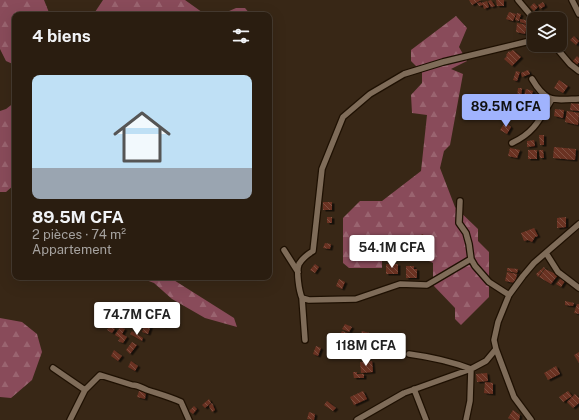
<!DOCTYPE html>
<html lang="fr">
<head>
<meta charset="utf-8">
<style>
  body { margin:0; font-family:"Public Sans",sans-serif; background:#362a1e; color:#f1f3f6; height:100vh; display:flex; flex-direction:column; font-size:15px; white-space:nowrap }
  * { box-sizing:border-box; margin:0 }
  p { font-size:13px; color:#a5a29f }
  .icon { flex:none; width:22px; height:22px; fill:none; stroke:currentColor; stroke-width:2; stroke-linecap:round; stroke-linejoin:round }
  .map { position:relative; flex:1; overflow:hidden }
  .details { position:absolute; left:12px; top:12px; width:260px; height:268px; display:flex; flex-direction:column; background:#2a1d10; border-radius:8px; box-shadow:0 4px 16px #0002,0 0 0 1px #463b30 }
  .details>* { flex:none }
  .tools { position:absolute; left:527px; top:12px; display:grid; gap:8px }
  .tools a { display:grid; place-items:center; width:40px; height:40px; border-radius:8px; background:#2a1d10; box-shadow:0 4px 16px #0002,0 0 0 1px #463b30; font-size:20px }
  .price { position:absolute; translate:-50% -34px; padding:0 9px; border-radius:4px; background:#fff; color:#222; font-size:13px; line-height:26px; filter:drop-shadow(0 1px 2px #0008) }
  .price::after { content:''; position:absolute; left:50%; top:24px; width:12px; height:9px; margin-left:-6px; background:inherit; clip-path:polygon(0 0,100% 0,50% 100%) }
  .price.active { background:#a0b3fd; color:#111 }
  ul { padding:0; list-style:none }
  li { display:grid; align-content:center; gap:8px; height:212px; padding:0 20px }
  li span { display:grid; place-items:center; height:124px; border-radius:8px; color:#555 }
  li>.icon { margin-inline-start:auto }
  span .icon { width:72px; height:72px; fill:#fffc; stroke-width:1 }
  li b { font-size:17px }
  h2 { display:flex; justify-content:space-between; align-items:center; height:48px; padding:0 20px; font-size:17px }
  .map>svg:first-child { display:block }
</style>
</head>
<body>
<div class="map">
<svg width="579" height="420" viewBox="0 0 579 420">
  <defs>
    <pattern id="forest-firs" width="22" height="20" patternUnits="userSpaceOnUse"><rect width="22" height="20" fill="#894b5a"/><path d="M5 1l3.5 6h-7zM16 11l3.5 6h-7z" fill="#9a6470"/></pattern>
    <pattern id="building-back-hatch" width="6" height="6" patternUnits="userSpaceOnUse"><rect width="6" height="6" fill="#6a3222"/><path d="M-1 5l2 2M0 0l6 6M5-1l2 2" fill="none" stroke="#7f4f41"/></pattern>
    <filter id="shadow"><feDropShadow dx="2.5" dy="1.5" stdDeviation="0" flood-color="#0009"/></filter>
  </defs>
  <rect width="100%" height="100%" fill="#382716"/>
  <path fill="url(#forest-firs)" d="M0,0H44L50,15H15V65L6,61L0,49Z
    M103,0H185L206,15H93Z
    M236,8H245L251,15H220Z
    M456,16L467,28L459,47L467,61L451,69L463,74L450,145L444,151L440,168L455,207L478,229V241L489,252V297L461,325L455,319V308L433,285V263L425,259H418L416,252L382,251V268H349L343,263V218L360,201H382L421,171L427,115L412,113L411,95L422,83V72L411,61V50Z
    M15,102V182L14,185L6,192H0V111L6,109Z
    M138,277H169L234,318L237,327L205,318L172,299L154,283Z
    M0,318L22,322L37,334L42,352L32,380L11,398L0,397Z"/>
  <path fill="url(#building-back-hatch)" filter="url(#shadow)" d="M469,0H481L472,5Z
    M491,0L495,6L491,7L488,1Z
    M496,0H504V6H497Z
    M487,1L489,7L484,9L483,5L479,6L477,3L481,2V3Z
    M543,2L545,6L540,9L538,5Z
    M534,3L538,7L534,11L530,7Z
    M509,12L516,14L513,21L506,19Z
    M540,12L544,17L542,19H539L536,15Z
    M517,13L521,14L519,21L515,20Z
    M520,19L530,21L529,25L520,22Z
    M517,23L527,25L525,34L516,32Z
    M574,36L579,41L576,45L570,40Z
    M513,50L521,57L512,66L504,59L507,56L506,55L509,51L510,52Z
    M577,56L579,58V62L576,66L572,62Z
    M528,70L530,74L522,77L521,73Z
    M516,71L520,72L517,81L513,80Z
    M559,80L568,86L563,93L554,88Z
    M518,88H522L521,99L517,98Z
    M526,89L533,91L531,98L524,96Z
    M532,98L545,101L543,108L530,105Z
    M571,103L579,104V111L570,110Z
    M517,107L525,108V114L517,113Z
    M527,108L534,110L532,119L525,117Z
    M555,109L564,110L563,118L554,116Z
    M567,111L579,113L578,125L565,122Z
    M505,122L511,127L507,134L500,130Z
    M539,135H544V145H540Z
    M534,140L535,146L527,147V141Z
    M554,147L576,149L575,160L553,158Z
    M510,148L520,150L517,158L508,156Z
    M528,150H537V159H528Z
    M539,150H543L544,158H540Z
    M323,202H332V210H323Z
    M327,217H332V223H327Z
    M566,217V227L557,228V218Z
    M534,228L538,236L535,237L532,242L528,240L524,241L521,233Z
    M423,234L425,241L417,244L415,237Z
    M325,243L331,244L330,249L323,248Z
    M315,264L319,267L315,273L310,270Z
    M386,264H398V274H386Z
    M406,266H414V269H417V278H406Z
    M544,267L545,268L538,277L536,274Z
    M507,268L518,269L517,273L507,271Z
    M545,269L558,275L551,284L539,277Z
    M507,272L517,274L515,283L505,281Z
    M561,278L565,281L561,287L556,284Z
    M339,279L345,282L342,289L336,286Z
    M565,301L574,303L573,306L565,305Z
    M577,304H579V314L574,313Z
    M167,307L174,311L170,318L163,315Z
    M160,319L167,323L164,327L158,324Z
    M145,323L151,325L148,334L142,332Z
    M345,324L352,327L349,332L342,329Z
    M110,326L115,329L112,333L107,330Z
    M120,327L125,329L122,334L127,337L123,343L118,341L120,338L115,335Z
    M132,331L143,338L142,341L130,334Z
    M342,331L350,334L346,342L338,339Z
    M362,331L370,333L368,342L359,339Z
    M132,342L137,345L130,354L126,350Z
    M316,346L321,348L318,356L313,354Z
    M114,350L122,356L118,361L111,356Z
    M579,352V363L574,355Z
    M131,361L138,366L135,371L128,367Z
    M372,361L373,372L361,373L360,362Z
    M556,366L560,374L548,380L544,373Z
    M353,372H357V374H364V378H354Z
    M487,373L488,381L477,382L476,374Z
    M485,382L493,383V394L484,393Z
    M139,391L146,392L145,399L137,397Z
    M363,391L367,399L354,405L350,397Z
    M568,391L572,396L563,402L559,397Z
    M575,394L579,398V403L573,408L567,402Z
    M209,399L211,403L205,408L202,405Z
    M327,401L336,408L333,411L324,405Z
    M212,403L215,410L212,412L209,406Z
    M194,406L197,409L193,414L189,411Z
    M513,410L520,415L519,420H512L508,418Z
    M309,412L315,414L314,420L307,419Z"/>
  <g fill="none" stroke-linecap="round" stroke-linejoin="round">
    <g stroke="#1e1002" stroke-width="8">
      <path id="street" d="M518,0L534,19
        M572,0L579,14
        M554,45L570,64L579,71
        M532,79C546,103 553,100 579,99
        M512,143C534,133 540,119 552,99
        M460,201L459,223L466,233L469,244L471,259L475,266L489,282L509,295
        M284,250L298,272
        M546,253L558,272L579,288
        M471,259L427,285L400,284L356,299L309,300L302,298C299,291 296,271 299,264C302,259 308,254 313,251L322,169L343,117L370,94L404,74L443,62L534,40
        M302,298L305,340
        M409,354C431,357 450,361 471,369L470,401L466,420
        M53,368L85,390
        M414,389L426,420
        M70,420L85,390L100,375L132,385C138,385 142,388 147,390C159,394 170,397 181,402L189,420
        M357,420L404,393L471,369L486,361L496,349
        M531,420L514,397L496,349L494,340L498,322L509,295L523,276L534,263L579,224"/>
    </g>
    <use href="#street" stroke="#7f6c59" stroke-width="5.5"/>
  </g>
</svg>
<div class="tools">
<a><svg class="icon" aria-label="layers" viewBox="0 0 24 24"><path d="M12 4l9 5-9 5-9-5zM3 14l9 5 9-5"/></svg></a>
</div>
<b class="price active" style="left:506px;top:128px">89.5M CFA</b>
<b class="price" style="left:392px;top:269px">54.1M CFA</b>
<b class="price" style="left:137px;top:336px">74.7M CFA</b>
<b class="price" style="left:366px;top:367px">118M CFA</b>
<section class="details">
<h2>4 biens<svg class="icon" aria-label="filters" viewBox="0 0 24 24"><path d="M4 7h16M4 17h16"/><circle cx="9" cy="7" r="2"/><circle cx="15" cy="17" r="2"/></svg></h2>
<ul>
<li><span style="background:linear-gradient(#bfe0f5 75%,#9aa5b1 0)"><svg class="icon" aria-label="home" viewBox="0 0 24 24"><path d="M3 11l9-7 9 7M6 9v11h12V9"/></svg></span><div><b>89.5M CFA</b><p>2 pièces · 74 m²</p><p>Appartement</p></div></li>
</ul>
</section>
</div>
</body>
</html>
